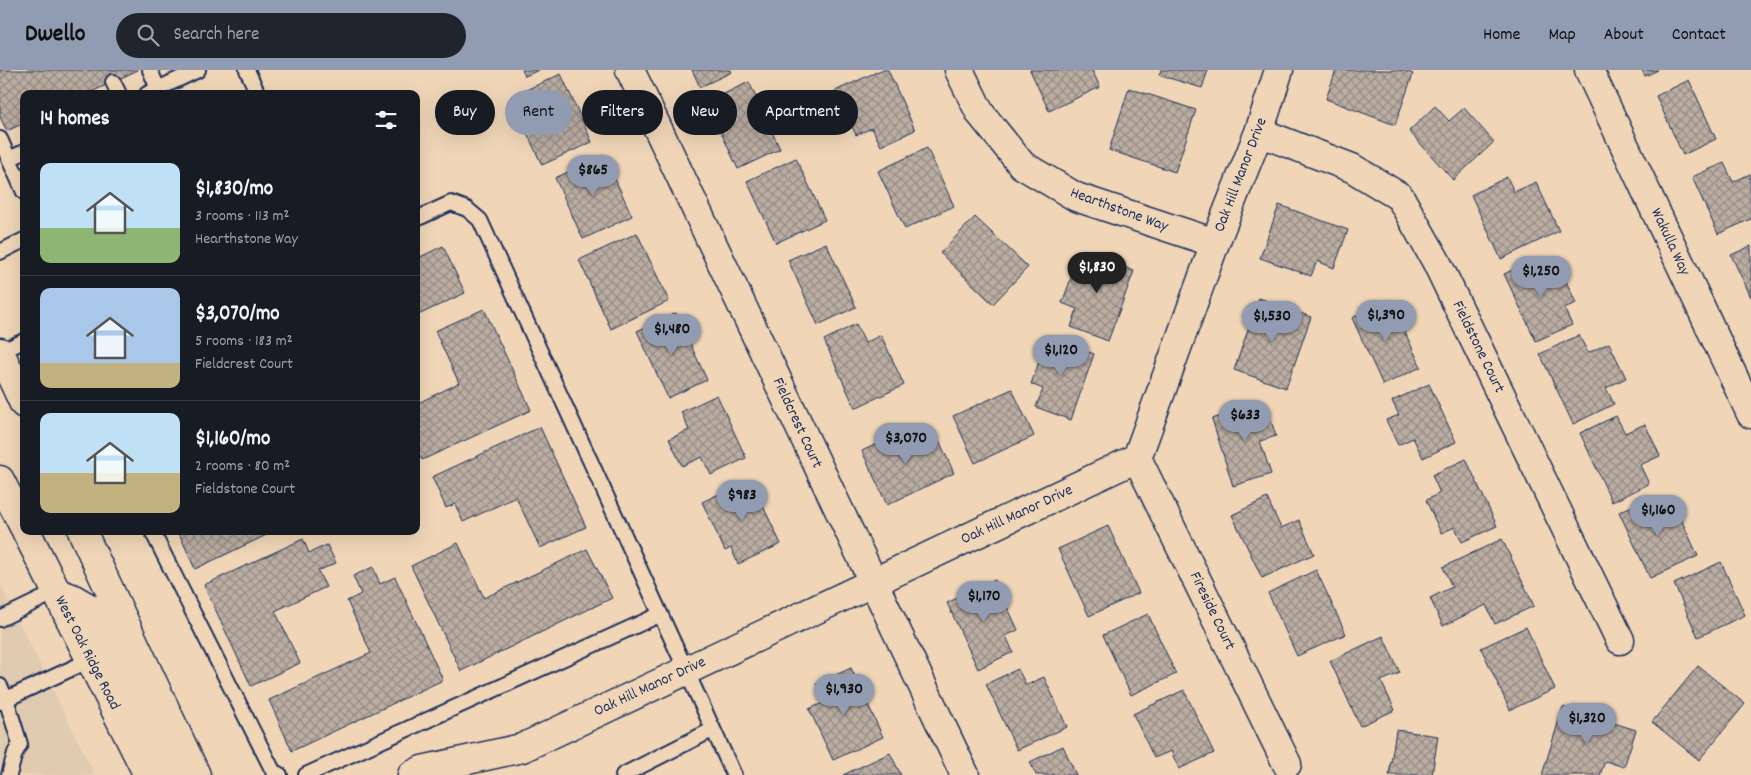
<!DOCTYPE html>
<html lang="en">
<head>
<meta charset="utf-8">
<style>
  body { margin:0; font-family:Dekko,sans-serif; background:#20242c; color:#f1f3f6; height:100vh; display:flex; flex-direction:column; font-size:19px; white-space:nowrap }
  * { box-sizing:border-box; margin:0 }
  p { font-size:16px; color:#9ea1a6 }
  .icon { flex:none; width:28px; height:28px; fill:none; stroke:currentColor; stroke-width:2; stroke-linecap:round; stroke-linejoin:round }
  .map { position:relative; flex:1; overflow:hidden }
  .side { position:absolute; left:20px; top:20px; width:400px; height:445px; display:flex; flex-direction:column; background:#171b24; border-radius:10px; box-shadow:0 5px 20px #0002 }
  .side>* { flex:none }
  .top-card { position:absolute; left:435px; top:20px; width:475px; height:45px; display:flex; gap:10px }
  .price { position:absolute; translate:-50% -42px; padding:0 11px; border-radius:18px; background:#919bb2; color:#111; font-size:16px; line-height:32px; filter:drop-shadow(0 1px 2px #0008) }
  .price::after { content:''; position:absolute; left:50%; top:30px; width:15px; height:11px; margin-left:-8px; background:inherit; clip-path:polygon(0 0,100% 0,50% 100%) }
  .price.selected { background:#222; color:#fff }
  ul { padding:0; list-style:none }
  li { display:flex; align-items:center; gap:15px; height:125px; padding:0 20px }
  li+li { border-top:1px solid #363941 }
  li span { display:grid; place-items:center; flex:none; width:140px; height:100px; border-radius:10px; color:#555 }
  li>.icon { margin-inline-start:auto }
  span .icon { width:60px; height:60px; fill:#fffc; stroke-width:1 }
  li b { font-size:21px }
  h2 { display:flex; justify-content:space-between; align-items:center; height:60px; padding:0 20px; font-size:21px }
  .chip { padding:0 18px; border-radius:22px; background:#171b24; box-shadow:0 5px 20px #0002; font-size:18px; line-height:45px }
  .chip.selected { background:#919bb2; color:#111 }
  header { display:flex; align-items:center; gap:30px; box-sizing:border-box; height:70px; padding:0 25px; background:#919bb2; color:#111 }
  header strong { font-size:24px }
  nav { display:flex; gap:28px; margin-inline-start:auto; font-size:18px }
  .search { width:350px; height:45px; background:#20242c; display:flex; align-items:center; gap:12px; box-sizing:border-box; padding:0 18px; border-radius:28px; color:#9ea1a6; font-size:19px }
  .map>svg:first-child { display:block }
</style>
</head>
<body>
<header>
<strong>Dwello</strong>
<div class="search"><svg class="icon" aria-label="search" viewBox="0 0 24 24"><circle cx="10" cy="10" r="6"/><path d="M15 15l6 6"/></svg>Search here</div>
<nav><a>Home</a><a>Map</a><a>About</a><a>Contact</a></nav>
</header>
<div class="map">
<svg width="1751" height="705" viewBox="0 0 1751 705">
  <defs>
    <pattern id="building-cross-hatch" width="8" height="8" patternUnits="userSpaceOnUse" patternTransform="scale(1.25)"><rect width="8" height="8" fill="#bbada1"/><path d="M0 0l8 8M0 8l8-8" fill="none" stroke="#978d86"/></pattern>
  </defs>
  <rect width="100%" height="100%" fill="#f0d6b7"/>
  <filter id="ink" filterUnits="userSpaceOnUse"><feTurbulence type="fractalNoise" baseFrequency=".02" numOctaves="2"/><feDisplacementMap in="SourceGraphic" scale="10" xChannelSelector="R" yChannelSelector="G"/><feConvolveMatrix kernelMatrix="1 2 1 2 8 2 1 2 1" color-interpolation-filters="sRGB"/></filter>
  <g filter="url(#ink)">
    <path fill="#e0cab0" d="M0,514L95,705H0Z"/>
    <path fill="url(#building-cross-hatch)" stroke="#1b2f5e" d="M0,0H138L87,24H24V53L7,61L0,47Z
      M522,0H539L525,6Z
      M692,0H731L732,2L700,17Z
      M881,0H888L915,60L881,76L872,58L856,65L835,21Z
      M1030,0H1092L1100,17L1049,41Z
      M1161,0H1208L1202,18L1159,5Z
      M1336,0H1402L1413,4L1395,55L1326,29Z
      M1642,0H1658L1645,6Z
      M561,4L592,72L542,95L519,46L534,39L526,20Z
      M1689,10L1716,69L1683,85L1656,26Z
      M749,12L780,79L738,99L707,32Z
      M1129,18L1196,40L1175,102L1109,80Z
      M1435,36L1449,51L1464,38L1494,72L1453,110L1409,61Z
      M927,78L954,136L905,159L878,101Z
      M604,85L632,146L583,169L555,108Z
      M796,88L825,150L776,173L747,111Z
      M1724,93L1733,112L1750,104L1751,149L1718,164L1692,107Z
      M1507,107L1514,122L1536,112L1559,161L1501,189L1471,125Z
      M1279,135L1348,160L1334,198L1317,191L1311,206L1260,188Z
      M975,147L1028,197L993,234L940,183Z
      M637,163L669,231L611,259L579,190Z
      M826,173L856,237L818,255L788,190Z
      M443,176L465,223L416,246V189Z
      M1751,176V227L1731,185Z
      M1081,181L1134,201L1108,271L1071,257L1077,239L1062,233Z
      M1538,188L1546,204L1560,198L1576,233L1564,238L1572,255L1536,271L1504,204Z
      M1259,228L1311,247L1286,318L1234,300Z
      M1390,230L1421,297L1383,315L1352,248Z
      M484,239L531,340L422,390L416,378V334L459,313L435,261Z
      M676,243L707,310L668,328L637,261Z
      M856,254L865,273L881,265L904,315L855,338L824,270Z
      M1579,265L1588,283L1609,273L1626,308L1606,318L1614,334L1573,354L1540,284Z
      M1048,267L1094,284L1071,350L1036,337L1043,319L1031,314Z
      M1429,314L1456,372L1423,388L1413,368L1398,375L1386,350L1399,345L1392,331Z
      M1012,319L1034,366L975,393L953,346Z
      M717,325L746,388L711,405L702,387L682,396L669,369L689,360L681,342Z
      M1265,332L1276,366L1260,371L1271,404L1233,416L1212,349Z
      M1616,346L1625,363L1645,354L1660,386L1640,395L1649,414L1612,432L1580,363Z
      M540,357L586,457L540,478L516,427L463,452L455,434L446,438L432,407Z
      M910,358L918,376L937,366L954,403L887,435L862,381Z
      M1466,389L1497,456L1462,472L1455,457L1441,463L1426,430L1440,423L1432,405Z
      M750,409L781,474L738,494L731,478L725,481L702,432Z
      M1651,427L1659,443L1675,436L1698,486L1650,508L1619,442Z
      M1267,428L1281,458L1299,450L1314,484L1262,508L1232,445Z
      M1108,456L1139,523L1089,546L1058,479Z
      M178,461H275L195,499Z
      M303,469L309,483L327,475L336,493L318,501L326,517L275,541L300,593L251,616L204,515Z
      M1502,469L1534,536L1495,554L1486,535L1443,556L1430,528L1452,517L1443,497Z
      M458,473L484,528L587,479L612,528L461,601L411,496Z
      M1721,492L1745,545L1698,567L1674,514Z
      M373,497L380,514L395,507L443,610L292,681L269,630L371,583L347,531L361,524L353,506Z
      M1316,500L1346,564L1297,586L1268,523Z
      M995,510L1018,560L1006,566L1013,582L978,599L947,533Z
      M1148,544L1176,604L1131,625L1103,565Z
      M1526,557L1555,619L1510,640L1481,578Z
      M1383,566L1400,603L1381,611L1395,640L1360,656L1330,591Z
      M1698,596L1745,634L1699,690L1652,652Z
      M851,598L883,667L833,690L809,639L825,632L816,614Z
      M1018,599L1026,615L1044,607L1067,657L1017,680L986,614Z
      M1184,620L1214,683L1179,699L1171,681L1154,688L1133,644Z
      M1563,637L1636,660L1624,697L1605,691L1600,705H1542Z
      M1396,660L1438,666L1432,705H1389Z
      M1063,676L1076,705H1036L1030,692Z
      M890,683L901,705H843Z"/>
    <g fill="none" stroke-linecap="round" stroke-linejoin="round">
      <g stroke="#1b2f5e" stroke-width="18">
        <path id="lane" d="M150,0L158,19
          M247,0L258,24
          M113,12L119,24
          M147,24L198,0
          M0,69L9,89L24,82
          M9,89L24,122
          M416,149L451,133L467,139L480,150L734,705
          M0,182L24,170
          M0,282L24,271
          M152,461L273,701L280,705
          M0,549L56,522
          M0,616L6,629L20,674L15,683L9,705
          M0,632L90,590
          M306,705L659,545
          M623,705L712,660"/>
      </g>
      <g stroke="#1b2f5e" stroke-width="31">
        <path id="street" d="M630,0L965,705
          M959,0L980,43L1022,95L1076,127L1215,173
          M1589,0L1751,344
          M1259,62L1352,98L1400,127L1436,191L1620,570
          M1137,388L1287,694
          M412,705L422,700L522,678L1137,388L1215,173L1259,62L1279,0"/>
      </g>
      <g stroke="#1b2f5e" stroke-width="31">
        <path id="secondary" d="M0,282L24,334
          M0,410L24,457
          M26,461L148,705
          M82,461L196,705
          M56,522L72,528L91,539L107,561L175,705"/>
      </g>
      <use href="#lane" stroke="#f0d6b7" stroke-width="14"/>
      <use href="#street" stroke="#f0d6b7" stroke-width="28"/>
      <use href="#secondary" stroke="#f0d6b7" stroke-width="28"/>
    </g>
  </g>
  <g text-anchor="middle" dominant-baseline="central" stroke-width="5" stroke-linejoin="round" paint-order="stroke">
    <g font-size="16" fill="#1b2f5e" stroke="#f0d6b7">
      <text transform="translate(1241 105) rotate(-69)">Oak Hill Manor Drive</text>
      <text transform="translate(1119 140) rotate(20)">Hearthstone Way</text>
      <text transform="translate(1670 172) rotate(65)">Wakulla Way</text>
      <text transform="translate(1478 277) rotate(64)">Fieldstone Court</text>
      <text transform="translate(797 353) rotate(65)">Fieldcrest Court</text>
      <text transform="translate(1017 445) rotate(-25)">Oak Hill Manor Drive</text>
      <text transform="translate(1212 541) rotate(64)">Fireside Court</text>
      <text transform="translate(87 583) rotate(63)">West Oak Ridge Road</text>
      <text transform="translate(650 617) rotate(-25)">Oak Hill Manor Drive</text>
    </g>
  </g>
</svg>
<b class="price" style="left:593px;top:127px">$865</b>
<b class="price selected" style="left:1097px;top:224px">$1,830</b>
<b class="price" style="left:1541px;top:228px">$1,250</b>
<b class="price" style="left:1386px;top:272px">$1,390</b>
<b class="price" style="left:1272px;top:273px">$1,530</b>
<b class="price" style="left:672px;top:286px">$1,480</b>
<b class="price" style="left:1061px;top:307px">$1,120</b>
<b class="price" style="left:1245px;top:372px">$633</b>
<b class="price" style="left:906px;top:395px">$3,070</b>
<b class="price" style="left:742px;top:452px">$983</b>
<b class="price" style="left:1658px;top:467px">$1,160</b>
<b class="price" style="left:984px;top:553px">$1,170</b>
<b class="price" style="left:844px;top:646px">$1,930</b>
<b class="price" style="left:1587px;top:675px">$1,320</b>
<div class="top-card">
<a class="chip">Buy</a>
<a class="chip selected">Rent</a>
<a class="chip">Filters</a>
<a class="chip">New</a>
<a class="chip">Apartment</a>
</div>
<section class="side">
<h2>14 homes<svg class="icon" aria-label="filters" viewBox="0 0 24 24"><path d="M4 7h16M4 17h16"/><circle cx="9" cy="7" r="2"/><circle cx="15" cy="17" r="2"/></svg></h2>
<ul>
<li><span style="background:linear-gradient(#bfe0f5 65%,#8fb573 0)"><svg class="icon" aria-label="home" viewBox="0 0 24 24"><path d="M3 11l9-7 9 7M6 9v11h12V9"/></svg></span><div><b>$1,830/mo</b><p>3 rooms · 113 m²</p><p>Hearthstone Way</p></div></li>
<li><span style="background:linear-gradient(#a9c7e8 75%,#c2b280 0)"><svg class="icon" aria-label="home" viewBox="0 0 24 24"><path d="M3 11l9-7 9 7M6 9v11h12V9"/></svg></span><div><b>$3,070/mo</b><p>5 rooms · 183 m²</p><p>Fieldcrest Court</p></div></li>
<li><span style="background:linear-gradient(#bfe0f5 60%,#c2b280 0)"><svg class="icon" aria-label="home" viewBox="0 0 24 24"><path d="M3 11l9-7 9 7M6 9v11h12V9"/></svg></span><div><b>$1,160/mo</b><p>2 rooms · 80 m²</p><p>Fieldstone Court</p></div></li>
</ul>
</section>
</div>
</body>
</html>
